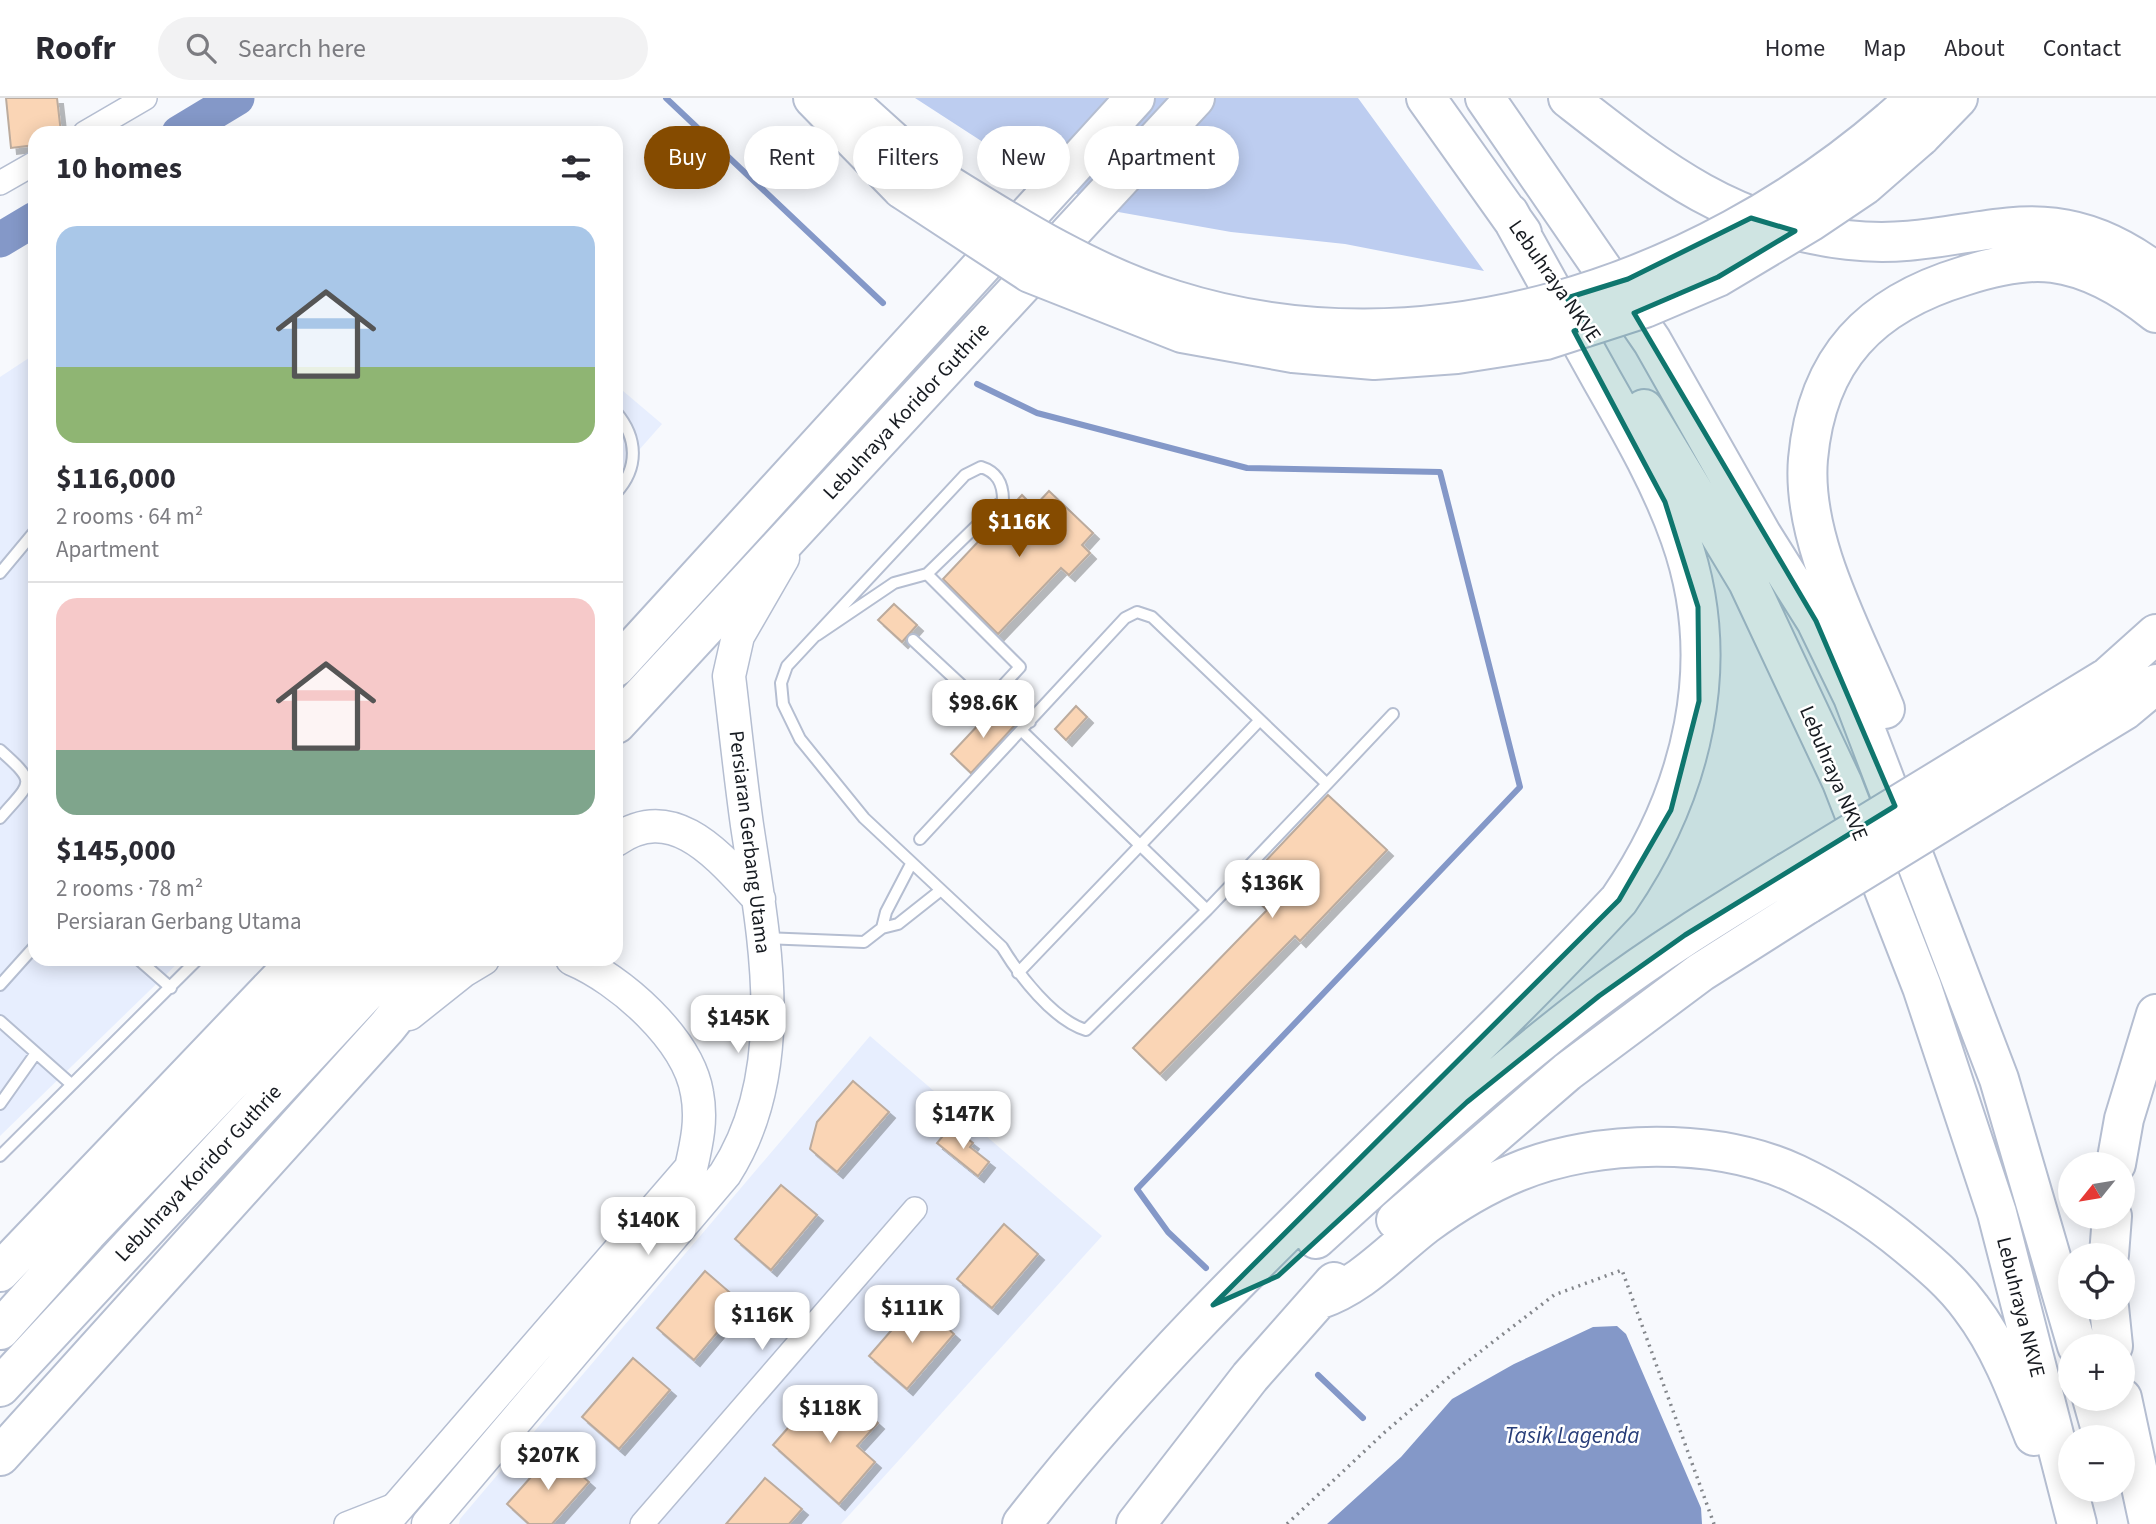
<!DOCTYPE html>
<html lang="en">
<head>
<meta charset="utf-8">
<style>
  body { margin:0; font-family:"Source Sans 3",sans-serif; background:#f2f2f3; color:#2b2b33; height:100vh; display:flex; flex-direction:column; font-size:26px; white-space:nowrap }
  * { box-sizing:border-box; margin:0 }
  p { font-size:23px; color:#7c7c81 }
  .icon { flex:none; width:38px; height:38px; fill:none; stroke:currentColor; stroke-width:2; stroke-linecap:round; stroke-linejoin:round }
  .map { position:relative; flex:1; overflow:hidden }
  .panel { position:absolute; left:28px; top:28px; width:595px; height:840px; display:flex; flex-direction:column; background:#fff; border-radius:21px; box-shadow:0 4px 18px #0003 }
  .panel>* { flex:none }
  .guide { position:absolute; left:644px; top:28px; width:665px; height:63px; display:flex; gap:14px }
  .needle { width:46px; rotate:240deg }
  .controls { position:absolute; left:2058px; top:1054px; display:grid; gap:14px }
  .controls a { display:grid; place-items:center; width:77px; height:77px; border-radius:50%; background:#fff; box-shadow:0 4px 18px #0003; font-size:35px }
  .price { position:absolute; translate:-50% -60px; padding:0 16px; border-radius:14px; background:#fff; color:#222; font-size:23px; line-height:46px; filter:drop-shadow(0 2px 4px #0008) }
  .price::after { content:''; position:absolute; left:50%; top:42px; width:21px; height:16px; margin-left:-10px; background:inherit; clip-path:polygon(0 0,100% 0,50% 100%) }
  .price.current { background:#854b00; color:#fff }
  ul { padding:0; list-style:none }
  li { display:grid; align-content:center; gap:14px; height:371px; padding:0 28px }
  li+li { border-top:2px solid #e1e1e2 }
  li span { display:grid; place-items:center; height:217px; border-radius:21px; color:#555 }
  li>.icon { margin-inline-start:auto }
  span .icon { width:126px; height:126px; fill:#fffc; stroke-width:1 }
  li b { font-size:30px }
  h2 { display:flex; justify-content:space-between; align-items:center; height:84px; padding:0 28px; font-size:30px }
  .tag { padding:0 24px; border-radius:32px; background:#fff; box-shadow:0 4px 18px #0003; font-size:24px; line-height:63px }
  .tag.current { background:#854b00; color:#fff }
  header { display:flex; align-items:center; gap:42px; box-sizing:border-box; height:98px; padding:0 35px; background:#fff; border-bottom:2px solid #e1e1e2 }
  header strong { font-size:33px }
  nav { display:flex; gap:38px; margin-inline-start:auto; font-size:24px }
  .search { width:490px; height:63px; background:#f2f2f3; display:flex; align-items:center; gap:18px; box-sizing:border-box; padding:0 24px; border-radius:38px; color:#7c7c81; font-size:26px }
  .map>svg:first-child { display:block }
</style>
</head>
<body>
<header>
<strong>Roofr</strong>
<div class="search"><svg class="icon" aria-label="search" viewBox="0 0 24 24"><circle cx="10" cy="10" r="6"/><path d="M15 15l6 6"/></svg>Search here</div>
<nav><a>Home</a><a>Map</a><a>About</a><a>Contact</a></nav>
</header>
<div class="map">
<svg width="2156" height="1426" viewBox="0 0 2156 1426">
  <defs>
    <filter id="shadow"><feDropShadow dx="6" dy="6" stdDeviation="0" flood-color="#0004"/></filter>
  </defs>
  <rect width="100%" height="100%" fill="#f7f9fd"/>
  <path fill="#e7eefe" d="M35,256V861H182L0,1038V279Z
    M616,287L662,326L616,378Z
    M870,938L1102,1138L841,1426H459L460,1421Z"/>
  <path fill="#bdcdf0" d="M915,0H1358L1484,173L1345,146L1231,134L1107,112L1006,59Z"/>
  <path fill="#8498c8" d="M1617,1228L1626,1236L1701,1410L1702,1426H1327L1401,1359L1452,1301L1514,1266L1593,1229Z"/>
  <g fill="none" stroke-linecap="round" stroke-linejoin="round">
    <path stroke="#8498c8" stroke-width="6" d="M666,0L883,205
      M977,286L1037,315L1247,370L1440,374L1520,689L1137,1091L1168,1134L1206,1170
      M1318,1277L1363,1320"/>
    <path stroke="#8498c8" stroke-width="35" d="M179,35L237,0
      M0,142L35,121"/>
  </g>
  <path fill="#fad5b5" stroke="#bcab9d" stroke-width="2" filter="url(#shadow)" d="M6,0H57L61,35H35V47L11,50Z
    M1049,393L1093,435L1082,447L1090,455L1069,477L1061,470L998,536L943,481L1022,397L1034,409Z
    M894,506L917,527L902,544L878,522Z
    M1076,608L1087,619L1066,642L1055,631Z
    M995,609L1014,628L971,675L951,656Z
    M1328,697L1387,752L1300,843L1295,838L1160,976L1133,950L1267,812L1242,788Z
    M853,983L889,1014L837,1074L810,1051L817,1024Z
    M951,1028L973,1045L970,1049L989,1064L978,1078L937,1045Z
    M781,1087L817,1117L771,1172L735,1141Z
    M1004,1126L1038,1156L992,1210L957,1181Z
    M705,1173L742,1205L694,1262L657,1230Z
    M917,1203L954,1236L907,1291L869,1258Z
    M633,1260L670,1292L619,1351L582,1319Z
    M841,1292L878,1325L857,1348L875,1364L839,1406L773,1347L808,1307L819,1316Z
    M554,1353L589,1384L552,1426H529L507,1406Z
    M765,1380L802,1411L789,1426H726Z"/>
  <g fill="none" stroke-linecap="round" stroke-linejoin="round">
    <g stroke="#b5bed1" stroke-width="14">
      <path id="lane" d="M616,314C638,340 639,370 616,395
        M0,475L35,433
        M817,537L894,485L927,476L1003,402C1003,385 997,374 981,369L965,377L787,568L781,585L783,606L800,641L864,720L1002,849C1019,877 1053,922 1086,932L1207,812L1327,686L1152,519L1137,514L1125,520L920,741
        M913,542L984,608L1020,569L927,476
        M998,593L1030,624
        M1022,633L1207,812
        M0,652C38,686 32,683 0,720
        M1327,686L1393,616
        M882,830L886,814L911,766
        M764,840L864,844L882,830L898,826L941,792
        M138,861L171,890
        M1018,875L1260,622
        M0,887L35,848
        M0,923L71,986
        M0,1006L36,955
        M0,1058L198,861"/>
    </g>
    <g stroke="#b5bed1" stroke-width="26">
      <path id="street" d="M85,35L145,0
        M0,85L35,65
        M346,1426L402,1404
        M642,1426L915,1111"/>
    </g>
    <g stroke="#b5bed1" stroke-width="35">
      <path id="secondary" d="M616,742C675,701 721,761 759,801
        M409,916L463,873L483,861
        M383,1426L691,1070C697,1044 702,1021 697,995C688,941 620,881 572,861
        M428,1426L725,1076C792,972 764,840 747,727C740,677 735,628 729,578L738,538L783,460"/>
    </g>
    <g stroke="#b5bed1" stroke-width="42">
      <path id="highway" d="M813,0L902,91
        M845,0L926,73
        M1426,0L1522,135
        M1485,0L1652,243L1762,437L1816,523L1853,599L1999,981L2077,1248
        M1568,0C1659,71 1729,128 1848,142C1970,156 2038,85 2156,174
        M1891,22L1916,0
        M1920,39L1958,0
        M1644,311L1748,484L1842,684L1922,889L1997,1115L2077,1426
        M616,569L1135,0
        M1885,611C1855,537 1801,443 1808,361C1817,260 1871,206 1964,178C1992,169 2024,161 2053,165C2091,170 2126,191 2156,215
        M616,626L1195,0
        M1975,660L2108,579L2156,536
        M1992,693L2125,612L2156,586
        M2116,1066L2124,1021L2156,916
        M1396,1122L1567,974L1701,874L1808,806
        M1316,1141C1408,1057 1499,974 1598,899C1659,853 1723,814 1788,774
        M2109,1157L2112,1118
        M0,1174L299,861
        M1318,1202C1362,1187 1389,1155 1425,1127C1452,1107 1485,1087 1517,1074C1596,1041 1717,1039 1796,1076C1836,1095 1873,1119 1907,1147C1930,1166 1953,1185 1971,1210C2000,1248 2017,1294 2034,1338
        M2109,1209L2113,1248
        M0,1232L87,1135L348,861
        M0,1289L397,861
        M2092,1300L2103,1339
        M2122,1300L2149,1426
        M0,1358L387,929L441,861
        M1022,1426C1199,1198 1423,1013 1619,802C1692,695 1725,565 1680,439C1661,385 1631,333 1602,282C1571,227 1540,171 1509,115
        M1136,1426L1250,1279L1334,1184"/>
    </g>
    <path stroke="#84878c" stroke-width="3.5" stroke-dasharray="2 5" stroke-linecap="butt" d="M1287,1426L1385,1334L1463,1267L1554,1197L1622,1172L1714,1426"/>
    <use href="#lane" stroke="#fff" stroke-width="10"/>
    <use href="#street" stroke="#fff" stroke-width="23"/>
    <use href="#secondary" stroke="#fff" stroke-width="32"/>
    <use href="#highway" stroke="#fff" stroke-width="38"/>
    <g stroke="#b5bed1" stroke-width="42" stroke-linecap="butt">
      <path id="highway-bridge" d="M926,73C1005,122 1084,174 1174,202C1424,281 1699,188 1891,22
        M902,91L1030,175L1182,235L1293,255L1374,262L1457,256L1546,242L1645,210L1718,179L1810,124L1865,87L1920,39
        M1788,774L1975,660
        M1808,806L1992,693"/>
    </g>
    <use href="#highway-bridge" stroke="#fff" stroke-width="38"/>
  </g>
  <path fill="#0f766e" fill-opacity="0.2" stroke="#0f766e" stroke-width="5" stroke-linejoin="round" d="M1751,120L1795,133L1718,179L1634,215L1816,523L1895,708L1685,837L1599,898L1467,1004L1278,1178L1213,1207L1619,802L1671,712L1699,603L1698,509L1665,404L1574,233L1587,229L1567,200L1628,181Z"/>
  <g text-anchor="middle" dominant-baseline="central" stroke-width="5" stroke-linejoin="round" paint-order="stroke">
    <g font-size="21" fill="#171b21" stroke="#fff">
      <text transform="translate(1555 183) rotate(55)">Lebuhraya NKVE</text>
      <text transform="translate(906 313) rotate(-47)">Lebuhraya Koridor Guthrie</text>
      <text transform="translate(1834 675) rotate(67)">Lebuhraya NKVE</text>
      <text transform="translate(750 744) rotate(83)">Persiaran Gerbang Utama</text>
      <text transform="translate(198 1075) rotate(-47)">Lebuhraya Koridor Guthrie</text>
      <text transform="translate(2021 1209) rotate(76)">Lebuhraya NKVE</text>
    </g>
    <g font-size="23" font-style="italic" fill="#273d78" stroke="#fff">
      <text x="1572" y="1337">Tasik Lagenda</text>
    </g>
  </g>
</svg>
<div class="controls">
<a><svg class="needle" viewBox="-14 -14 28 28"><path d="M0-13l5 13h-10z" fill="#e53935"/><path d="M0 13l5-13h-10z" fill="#7c7c81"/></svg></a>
<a><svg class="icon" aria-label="locate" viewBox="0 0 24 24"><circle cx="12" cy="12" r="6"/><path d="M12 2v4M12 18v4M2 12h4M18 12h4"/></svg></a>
<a>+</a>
<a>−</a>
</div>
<b class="price current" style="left:1019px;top:461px">$116K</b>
<b class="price" style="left:983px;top:642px">$98.6K</b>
<b class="price" style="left:1272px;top:822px">$136K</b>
<b class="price" style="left:738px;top:957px">$145K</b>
<b class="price" style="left:963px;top:1053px">$147K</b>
<b class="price" style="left:648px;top:1159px">$140K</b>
<b class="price" style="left:912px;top:1247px">$111K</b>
<b class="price" style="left:762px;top:1254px">$116K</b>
<b class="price" style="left:830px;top:1347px">$118K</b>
<b class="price" style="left:548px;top:1394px">$207K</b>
<div class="guide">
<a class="tag current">Buy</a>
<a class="tag">Rent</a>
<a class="tag">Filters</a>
<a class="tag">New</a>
<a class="tag">Apartment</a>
</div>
<section class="panel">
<h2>10 homes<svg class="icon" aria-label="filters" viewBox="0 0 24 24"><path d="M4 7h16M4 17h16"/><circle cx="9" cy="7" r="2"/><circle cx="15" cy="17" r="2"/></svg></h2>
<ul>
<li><span style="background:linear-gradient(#a9c7e8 65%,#8fb573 0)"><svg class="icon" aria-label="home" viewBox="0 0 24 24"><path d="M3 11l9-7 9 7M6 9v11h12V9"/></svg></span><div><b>$116,000</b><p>2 rooms · 64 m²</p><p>Apartment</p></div></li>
<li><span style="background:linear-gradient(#f6c9c9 70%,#7fa58c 0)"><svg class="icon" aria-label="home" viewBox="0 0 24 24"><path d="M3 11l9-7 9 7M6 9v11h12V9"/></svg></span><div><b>$145,000</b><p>2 rooms · 78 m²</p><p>Persiaran Gerbang Utama</p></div></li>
</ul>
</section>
</div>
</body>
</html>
